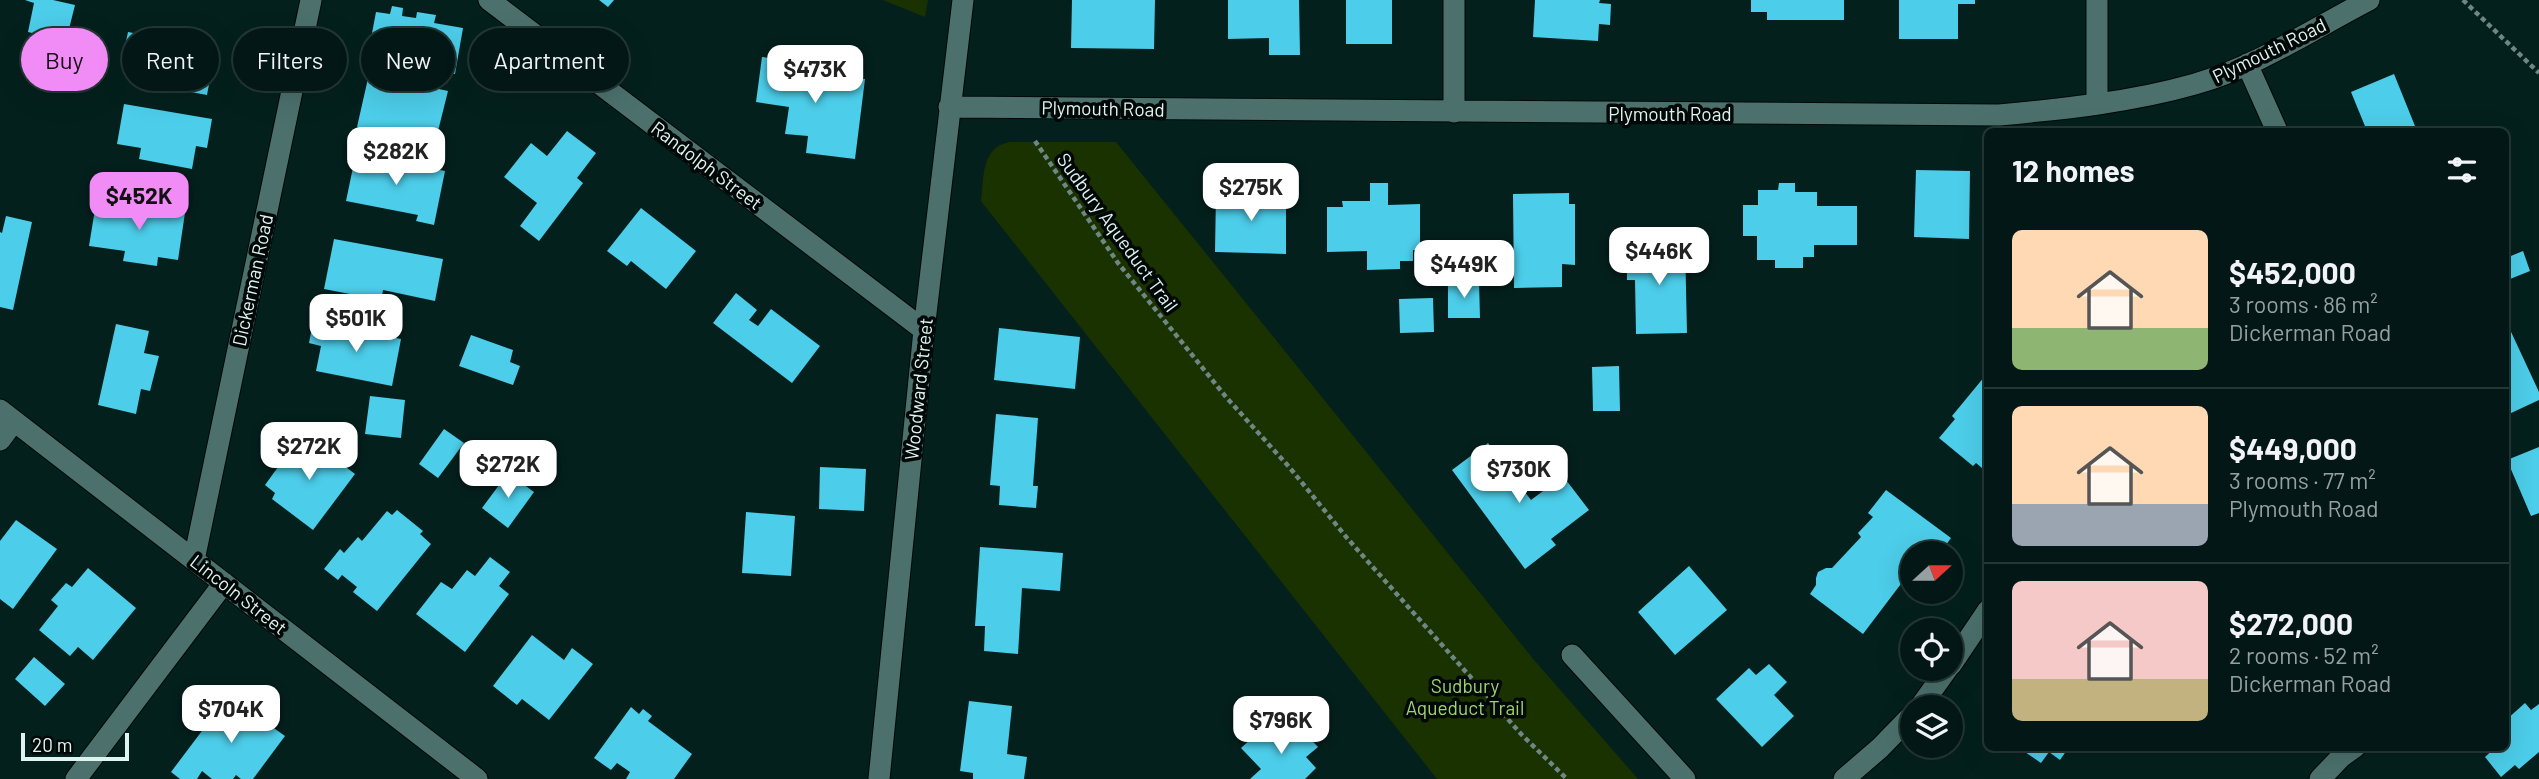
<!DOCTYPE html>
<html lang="en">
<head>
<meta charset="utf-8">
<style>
  body { margin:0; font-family:Barlow,sans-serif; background:#0d211f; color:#f1f3f6; height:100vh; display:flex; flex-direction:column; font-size:26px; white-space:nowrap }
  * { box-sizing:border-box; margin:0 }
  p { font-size:23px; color:#97a0a1 }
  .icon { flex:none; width:38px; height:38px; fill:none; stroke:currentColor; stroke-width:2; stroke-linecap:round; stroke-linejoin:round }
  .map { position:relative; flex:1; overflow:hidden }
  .sheet { position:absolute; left:1984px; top:128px; width:525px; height:623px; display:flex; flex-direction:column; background:#031816; border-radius:10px; box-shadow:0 7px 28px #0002,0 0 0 2px #243735 }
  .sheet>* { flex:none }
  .guide { position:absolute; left:21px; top:28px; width:665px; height:63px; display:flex; gap:14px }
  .needle { width:46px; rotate:69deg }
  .controls { position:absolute; left:1900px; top:541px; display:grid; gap:14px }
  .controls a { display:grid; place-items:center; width:63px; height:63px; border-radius:50%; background:#031816; box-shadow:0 7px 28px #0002,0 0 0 2px #243735; font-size:35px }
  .scale { position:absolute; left:21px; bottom:18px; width:108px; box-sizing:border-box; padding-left:7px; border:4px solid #dff3f1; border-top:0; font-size:19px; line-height:24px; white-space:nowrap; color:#dff3f1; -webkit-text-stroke:5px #000807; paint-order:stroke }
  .price { position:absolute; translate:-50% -60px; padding:0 16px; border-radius:14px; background:#fff; color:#222; font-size:23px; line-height:46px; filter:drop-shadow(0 2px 4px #0008) }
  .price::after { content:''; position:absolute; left:50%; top:42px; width:21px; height:16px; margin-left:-10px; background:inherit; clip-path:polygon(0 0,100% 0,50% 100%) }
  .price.active { background:#f18bf5; color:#111 }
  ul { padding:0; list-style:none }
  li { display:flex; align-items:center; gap:21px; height:175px; padding:0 28px }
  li+li { border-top:2px solid #243735 }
  li span { display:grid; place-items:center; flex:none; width:196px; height:140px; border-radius:10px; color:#555 }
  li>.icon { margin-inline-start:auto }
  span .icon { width:84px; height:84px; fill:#fffc; stroke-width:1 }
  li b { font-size:30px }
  h2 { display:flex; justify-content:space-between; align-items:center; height:84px; padding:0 28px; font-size:30px }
  .chip { padding:0 24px; border-radius:32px; background:#031816; box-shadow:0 7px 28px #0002,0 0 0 2px #243735; font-size:24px; line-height:63px }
  .chip.active { background:#f18bf5; color:#111 }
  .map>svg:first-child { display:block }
</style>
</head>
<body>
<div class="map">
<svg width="2539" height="779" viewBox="0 0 2539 779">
  <rect width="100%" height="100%" fill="#04201d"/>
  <path fill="#1a3200" d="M883,0H928L925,17Z
    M1010,142H1116L1534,660L1638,779H1437L981,201C984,178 981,147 1010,142Z"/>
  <path fill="#4ccde9" d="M25,0H53L75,5L66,41L28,32L34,3Z
    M599,0H614L608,7Z
    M1072,0H1155L1154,49L1071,48Z
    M1228,0H1299L1300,55H1269V38L1228,39Z
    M1346,0H1392V44H1346Z
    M1535,0H1600L1599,3L1611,4L1610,25L1599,24L1598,41L1533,37Z
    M1751,0H1844V20H1767V12H1751Z
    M1899,0H1975V4H1958V39H1899Z
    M392,6L403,8L402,16L416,18L417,12L436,15L434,23L463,28L455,74L383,61L385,52L369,49L376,12L390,14Z
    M128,32L216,48L207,95L152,85L156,67L122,61Z
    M762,57L811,63L809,72L865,79L855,159L806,153L808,136L785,134L789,107L756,102Z
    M369,74L448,91L437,135L418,131L415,140L357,127Z
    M2394,74L2417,131H2367L2351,92Z
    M124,104L212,119L207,148L196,146L192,169L139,159L141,148L117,144Z
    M567,131L596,153L577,178L583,183L539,241L520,226L537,203L504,177L531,143L547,156Z
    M356,153L445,171L434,225L416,221L418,215L346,201Z
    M1916,170L1970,171L1969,239L1914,237Z
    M1370,183H1388V205L1420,204V250H1413V261H1400V269L1367,270V251L1327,252V207H1343L1342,201H1370Z
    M1779,183H1795V192H1817V206H1857V245H1814V257H1803V268H1775V260H1757V236H1743V205H1758V190H1778Z
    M1216,192L1286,193V254L1215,252Z
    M1569,193V204H1575V265L1562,264V287L1514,288L1513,194Z
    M160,202L186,206L178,260L158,257L157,266L123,261L125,251L89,246L96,203L158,213Z
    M641,208L696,251L666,289L631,261L627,266L607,251Z
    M6,216L32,222L13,310L0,307V232L2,233Z
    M334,239L443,259L435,301L383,290L380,308L358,304L360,296L324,289Z
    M1685,243L1687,333L1636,334L1635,280H1627V244Z
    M2523,251L2530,271L2510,279L2506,269V258Z
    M1448,281H1479L1480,318H1448Z
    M736,293L757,310L749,320L758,326L771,309L820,346L792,383L713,323Z
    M1433,298L1434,332L1400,333L1399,299Z
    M2506,321L2539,392V400L2509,414L2506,408Z
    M313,322L401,339L392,386L316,371L321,346L309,343Z
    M116,324L149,331L144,353L159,356L150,391L141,389L136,414L98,405Z
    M999,328L1080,337L1075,389L994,380Z
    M471,335L513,350L510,362L520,366L513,385L459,366Z
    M1619,366L1620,411H1593L1592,367Z
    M1985,376L1988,378V473L1976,463L1973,466L1939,438L1955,419L1952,416Z
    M370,396L405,400L401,438L365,434Z
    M996,414L1038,418L1033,486H1038L1036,508L999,505L1000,486L990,485Z
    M444,429L464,443L438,478L419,464Z
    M302,434L355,474L313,530L272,499L275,493L265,485Z
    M1488,443L1531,500L1563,476L1589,510L1551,539L1556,545L1525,569L1452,470Z
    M2539,447V513L2531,516L2507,460Z
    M820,467L866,469L864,511L819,509Z
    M508,473L534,492L508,528L482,508Z
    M1886,490L1951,538L1940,553H1913V568L1863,634L1810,594L1816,585V578L1818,572L1826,568H1832L1861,537L1858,533L1873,517L1868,513Z
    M397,510L423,531L420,534L431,544L377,611L353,592L357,587L342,575L338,580L324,569L340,549L344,553L358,537L362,541L387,511L392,515Z
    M746,512L795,516L791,576L742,573Z
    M16,520L57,549L13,609L0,599V541Z
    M980,547L1063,553L1060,591L1022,588L1018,654L984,651L985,626H975Z
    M490,557L510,572L499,586L509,594L465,652L416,614L441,582L452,589L467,570L475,576Z
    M1689,566L1727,610L1675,655L1638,612Z
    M88,568L136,608L93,660L78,647L70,656L39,630L58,606L51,600L66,583L72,587Z
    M532,635L564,660L572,648L593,664L549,720L522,699L517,705L493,686Z
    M34,657L65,684L45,706L15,679Z
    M1769,664L1787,682L1774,695L1794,716L1762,747L1716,699L1749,668L1756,675Z
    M229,695L247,708L251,703L266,714L261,719L285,736L253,779H241L236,775L233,779H212L202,771L197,779H180L171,772Z
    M969,701L1012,706L1007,754L1027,757L1024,779H973V773L960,771Z
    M2525,703L2531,710L2539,704V752L2519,769L2515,765L2501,777L2485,757L2496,747H2506V720Z
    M631,707L639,714L643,709L652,716L648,721L692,754L674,779H626L630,772L617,763L611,770L594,758Z
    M1263,728L1276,741L1283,735L1290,742L1302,730L1318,747L1306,757L1316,768L1305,779H1250L1261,769L1241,748Z
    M2018,747H2069L2060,760L2049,752L2041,763Z"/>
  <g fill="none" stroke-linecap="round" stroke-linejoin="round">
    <g stroke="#000908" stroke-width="23">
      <path id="minor" d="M489,0L924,330
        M2247,64L2277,131
        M2097,103V0
        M949,107L1999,115C2064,109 2132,102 2195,84C2256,67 2313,29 2369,0
        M1454,112V0
        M0,410L477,779
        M0,440L14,421
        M194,560L311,0
        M1572,655L1685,779
        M1951,665L1988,610
        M1920,707L1948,668
        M76,779L224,583
        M879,779L924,330L963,0
        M1844,779L1880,748L1913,714
        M2320,779L2341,757L2355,747"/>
    </g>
    <path stroke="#6e8684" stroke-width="4.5" stroke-dasharray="5 3.5" stroke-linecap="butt" d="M2463,0L2539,73
      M1035,141L1118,263L1226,397L1290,468L1347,538L1522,735L1567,779"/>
    <use href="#minor" stroke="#4c716d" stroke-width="21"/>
  </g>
  <g text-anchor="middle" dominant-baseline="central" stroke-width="7" stroke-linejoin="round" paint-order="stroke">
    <g font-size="19" fill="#dff3f1" stroke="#000807">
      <text transform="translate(2269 50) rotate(-26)">Plymouth Road</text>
      <text transform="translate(1103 108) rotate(1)">Plymouth Road</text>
      <text x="1670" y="113">Plymouth Road</text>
      <text transform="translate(707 165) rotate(37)">Randolph Street</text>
      <text transform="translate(1118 232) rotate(54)">Sudbury Aqueduct Trail</text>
      <text transform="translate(252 280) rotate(-78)">Dickerman Road</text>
      <text transform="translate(918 389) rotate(-84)">Woodward Street</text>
      <text transform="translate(239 594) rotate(38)">Lincoln Street</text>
    </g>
    <g font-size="19" fill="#9fd56b" stroke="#000807">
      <text x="1465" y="685">Sudbury<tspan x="1465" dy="22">Aqueduct Trail</tspan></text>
    </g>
  </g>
</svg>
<div class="controls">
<a><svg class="needle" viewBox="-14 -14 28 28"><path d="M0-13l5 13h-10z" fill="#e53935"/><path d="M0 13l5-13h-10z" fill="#97a0a1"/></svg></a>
<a><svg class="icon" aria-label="locate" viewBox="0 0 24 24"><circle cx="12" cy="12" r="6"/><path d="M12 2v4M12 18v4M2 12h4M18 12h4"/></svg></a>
<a><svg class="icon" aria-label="layers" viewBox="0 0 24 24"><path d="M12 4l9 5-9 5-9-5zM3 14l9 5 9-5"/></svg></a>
</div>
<div class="scale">20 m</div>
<b class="price" style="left:815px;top:105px">$473K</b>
<b class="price" style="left:396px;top:187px">$282K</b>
<b class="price" style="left:1251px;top:223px">$275K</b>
<b class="price active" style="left:139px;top:232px">$452K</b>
<b class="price" style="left:1659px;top:287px">$446K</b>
<b class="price" style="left:1464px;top:300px">$449K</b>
<b class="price" style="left:356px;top:354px">$501K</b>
<b class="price" style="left:309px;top:482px">$272K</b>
<b class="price" style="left:508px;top:500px">$272K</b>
<b class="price" style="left:1519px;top:505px">$730K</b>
<b class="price" style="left:231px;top:745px">$704K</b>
<b class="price" style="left:1281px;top:756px">$796K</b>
<div class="guide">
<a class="chip active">Buy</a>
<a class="chip">Rent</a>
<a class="chip">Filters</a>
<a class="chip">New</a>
<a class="chip">Apartment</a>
</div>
<section class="sheet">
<h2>12 homes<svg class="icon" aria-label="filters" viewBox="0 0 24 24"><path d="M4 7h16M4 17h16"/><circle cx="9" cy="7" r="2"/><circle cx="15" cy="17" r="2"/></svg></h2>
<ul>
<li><span style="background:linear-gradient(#ffd9b3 70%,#8fb573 0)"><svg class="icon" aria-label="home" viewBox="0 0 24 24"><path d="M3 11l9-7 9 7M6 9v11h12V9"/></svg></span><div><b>$452,000</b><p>3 rooms · 86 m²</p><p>Dickerman Road</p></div></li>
<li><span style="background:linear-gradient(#ffd9b3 70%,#9aa5b1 0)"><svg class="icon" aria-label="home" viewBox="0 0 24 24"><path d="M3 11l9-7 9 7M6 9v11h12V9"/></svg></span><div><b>$449,000</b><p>3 rooms · 77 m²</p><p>Plymouth Road</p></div></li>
<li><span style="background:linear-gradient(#f6c9c9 70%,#c2b280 0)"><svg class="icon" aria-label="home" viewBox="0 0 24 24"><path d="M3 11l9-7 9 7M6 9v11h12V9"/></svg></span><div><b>$272,000</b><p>2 rooms · 52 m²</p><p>Dickerman Road</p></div></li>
</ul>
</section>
</div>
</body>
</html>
